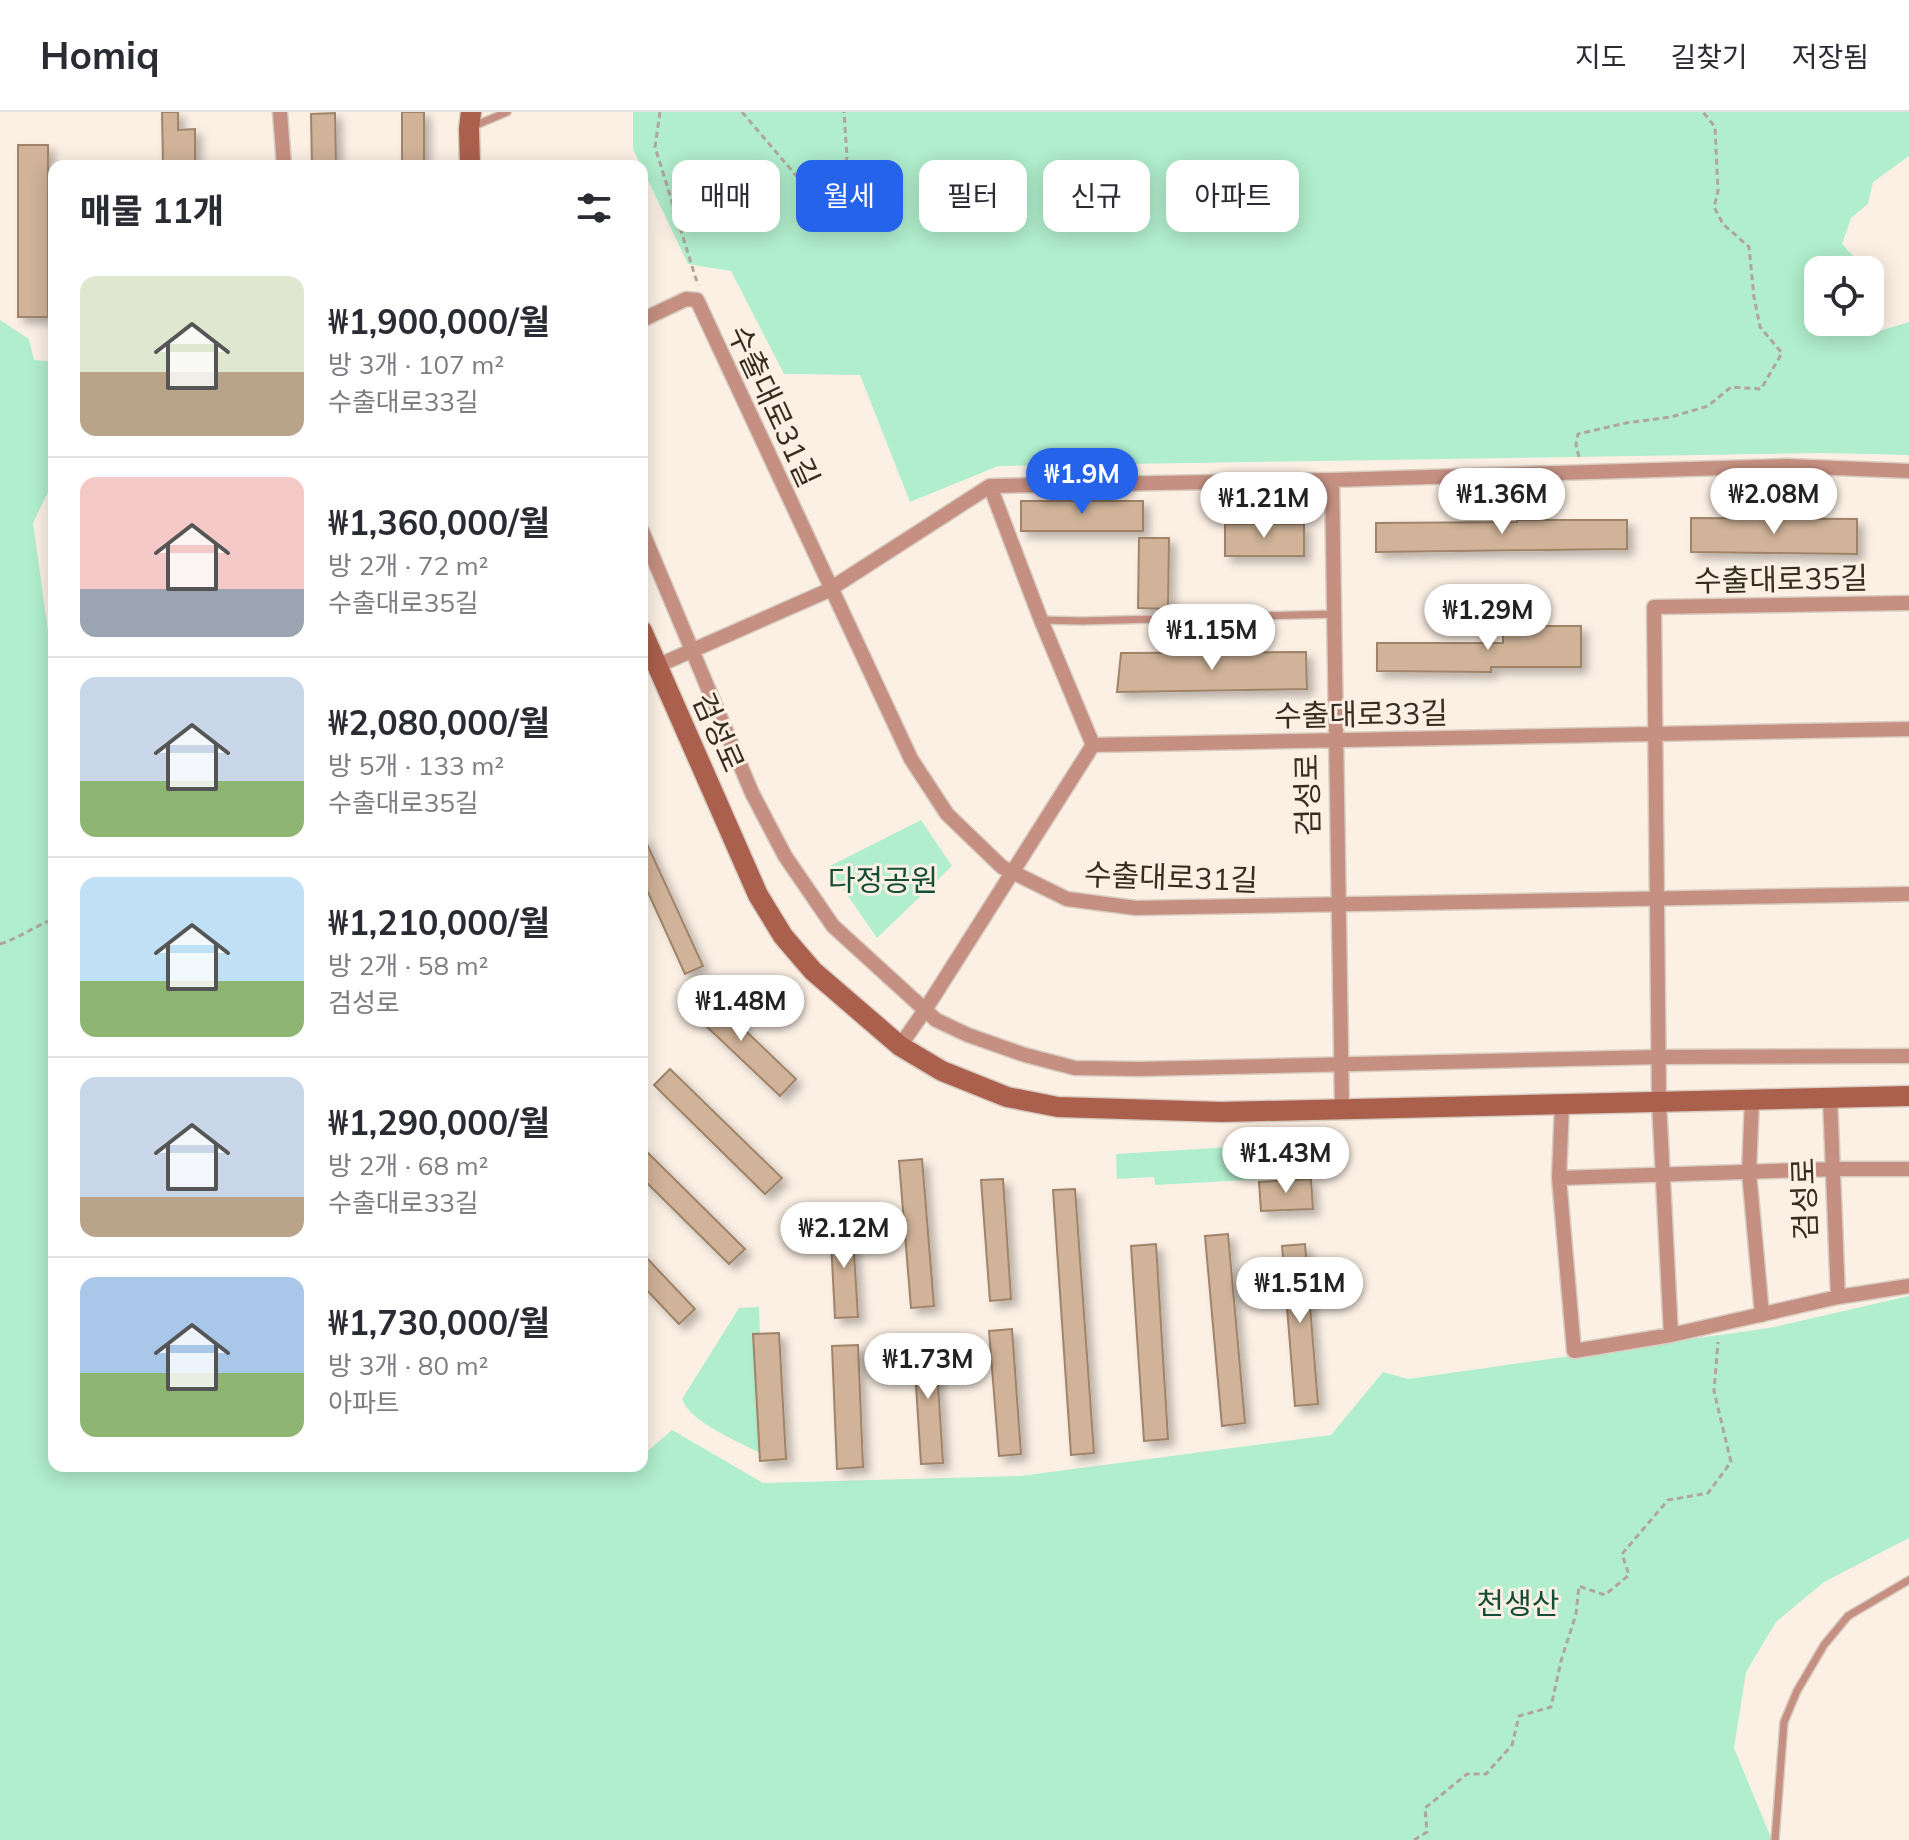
<!DOCTYPE html>
<html lang="ko">
<head>
<meta charset="utf-8">
<style>
  body { margin:0; font-family:Mulish,"Noto Sans KR",sans-serif; background:#f7f7f7; color:#2b2b33; height:100vh; display:flex; flex-direction:column; font-size:30px; white-space:nowrap }
  * { box-sizing:border-box; margin:0 }
  p { font-size:26px; color:#7c7c81 }
  .icon { flex:none; width:44px; height:44px; fill:none; stroke:currentColor; stroke-width:2; stroke-linecap:round; stroke-linejoin:round }
  .map { position:relative; flex:1; overflow:hidden }
  .panel { position:absolute; left:48px; top:48px; width:600px; height:1312px; display:flex; flex-direction:column; background:#fff; border-radius:16px; box-shadow:0 4px 20px #0003 }
  .panel>* { flex:none }
  .top-card { position:absolute; left:672px; top:48px; width:760px; height:72px; display:flex; gap:16px }
  .fabs { position:absolute; left:1804px; top:144px; display:grid; gap:16px }
  .fabs a { display:grid; place-items:center; width:80px; height:80px; border-radius:16px; background:#fff; box-shadow:0 4px 20px #0003; font-size:40px }
  .price { position:absolute; translate:-50% -68px; padding:0 18px; border-radius:28px; background:#fff; color:#222; font-size:26px; line-height:52px; filter:drop-shadow(0 2px 4px #0008) }
  .price::after { content:''; position:absolute; left:50%; top:48px; width:24px; height:18px; margin-left:-12px; background:inherit; clip-path:polygon(0 0,100% 0,50% 100%) }
  .price.on { background:#2563eb; color:#fff }
  ul { padding:0; list-style:none }
  li { display:flex; align-items:center; gap:24px; height:200px; padding:0 32px }
  li+li { border-top:2px solid #e1e1e2 }
  li span { display:grid; place-items:center; flex:none; width:224px; height:160px; border-radius:16px; color:#555 }
  li>.icon { margin-inline-start:auto }
  span .icon { width:96px; height:96px; fill:#fffc; stroke-width:1 }
  li b { font-size:34px }
  h2 { display:flex; justify-content:space-between; align-items:center; height:96px; padding:0 32px; font-size:34px }
  .tag { padding:0 28px; border-radius:16px; background:#fff; box-shadow:0 4px 20px #0003; font-size:28px; line-height:72px }
  .tag.on { background:#2563eb; color:#fff }
  header { display:flex; align-items:center; gap:48px; box-sizing:border-box; height:112px; padding:0 40px; background:#fff; border-bottom:2px solid #e1e1e2 }
  header strong { font-size:38px }
  nav { display:flex; gap:44px; margin-inline-start:auto; font-size:28px }
  .map>svg:first-child { display:block }
</style>
</head>
<body>
<header>
<strong>Homiq</strong>
<nav><a>지도</a><a>길찾기</a><a>저장됨</a></nav>
</header>
<div class="map">
<svg width="1909" height="1728" viewBox="0 0 1909 1728">
  <defs>
    <filter id="shadow"><feDropShadow dx="6" dy="6" stdDeviation="4" flood-color="#0004"/></filter>
  </defs>
  <rect width="100%" height="100%" fill="#fcf0e5"/>
  <path fill="#b0eecd" d="M633,0H1909V44L1873,70L1868,92L1851,106L1842,132L1866,158H1818V210H1860L1870,222L1909,210V343L1820,341L998,354L910,390L860,263L784,262L731,159L688,152L633,37Z
    M0,208L29,227L34,248L54,250V368L33,411L54,563V1354H453L457,1358L530,1354H642V1344L672,1318L763,1371L1020,1364L1331,1323L1383,1260L1408,1267L1769,1216L1909,1184V1426L1824,1470L1776,1510L1746,1560L1734,1636L1772,1728H0Z
    M921,708L952,754L877,826L828,755Z
    M1264,1033L1266,1067L1155,1073L1154,1065L1117,1067L1116,1042Z
    M759,1195L764,1343C743,1332 689,1310 682,1287L739,1196Z"/>
  <path fill="#d0b398" stroke="#9f846a" stroke-width="2" filter="url(#shadow)" d="M162,0H178V18L195,17V54H163Z
    M402,0H424V54H402Z
    M335,1L336,54H312L311,2Z
    M18,33H48V205H18Z
    M1021,389H1143V419H1021Z
    M1691,406L1857,407V442L1691,440Z
    M1517,408H1627V437L1376,440V411L1517,410Z
    M1225,412H1304V444H1225Z
    M1139,426H1169L1168,497L1138,496Z
    M1503,514H1581V555H1491V560L1377,559V531H1503Z
    M1306,540L1307,577L1117,580L1121,541Z
    M642,721L703,854L685,862L642,767Z
    M703,878L796,967L780,984L686,895Z
    M670,957L782,1066L765,1082L654,973Z
    M642,1035L745,1137L729,1152L642,1066Z
    M922,1047L934,1194L911,1196L899,1049Z
    M1003,1067L1011,1187L990,1189L981,1068Z
    M1311,1067L1313,1097L1261,1099L1259,1070Z
    M1075,1077L1094,1341L1071,1343L1053,1078Z
    M852,1109L858,1205L835,1206L830,1110Z
    M1228,1122L1245,1311L1222,1314L1205,1124Z
    M1156,1132L1168,1327L1144,1329L1131,1134Z
    M1305,1132L1318,1292L1295,1294L1282,1134Z
    M642,1141L695,1197L679,1212L642,1173Z
    M1012,1217L1021,1342L999,1344L989,1219Z
    M779,1221L786,1347L760,1349L753,1222Z
    M935,1226L943,1351L921,1352L913,1227Z
    M858,1233L863,1355L837,1357L832,1234Z"/>
  <g fill="none" stroke-linecap="round" stroke-linejoin="round">
    <g stroke="#d9cdc2" stroke-width="10">
      <path id="lane" d="M474,14L507,0
        M1041,508L1083,509L1334,502
        M1775,1728L1784,1610L1797,1579L1824,1533L1848,1504L1909,1468"/>
    </g>
    <g stroke="#d9cdc2" stroke-width="17">
      <path id="street" d="M280,0L284,54
        M642,208L686,187L697,188L911,647L947,702L1002,755L1067,787L1136,796L1909,782
        M1332,368L1342,997
        M990,374L1332,368L1787,354L1909,359
        M990,374L1041,508L1093,633
        M642,419L752,681L785,744L833,814L936,908L968,923L1025,943L1075,956L1139,957L1659,945L1909,944
        M657,554L827,479L990,374
        M1093,633L1909,617
        M900,934L925,898L1093,633
        M1830,986L1838,1185
        M1752,988L1749,1060L1762,1203
        M1562,992L1559,1066L1574,1239L1671,1223L1838,1185L1909,1174
        M1559,1066L1834,1057H1909
        M1671,1223L1659,990L1654,495L1909,491"/>
    </g>
    <g stroke="#d9cdc2" stroke-width="23">
      <path id="secondary" d="M470,54L469,17L471,0
        M642,519L758,783L783,824L813,859L900,934L942,959L1007,985L1058,995L1222,1000L1909,984"/>
    </g>
    <path stroke="#b1a69b" stroke-width="3" stroke-dasharray="6 4" stroke-linecap="butt" d="M660,0L655,35L696,167L699,173
      M742,0L799,67L839,80L847,45L844,0
      M1579,345L1576,333L1578,322L1626,311L1671,305L1708,294L1731,275L1761,277L1782,241L1760,215L1754,185L1749,135L1723,112L1714,95L1718,79L1715,15L1703,0
      M0,832C19,826 35,814 54,807
      M1414,1728L1427,1720L1425,1696L1467,1662H1486L1512,1633L1519,1604L1551,1595L1561,1549L1576,1502L1579,1474L1605,1483L1629,1463L1622,1442L1668,1388L1708,1381L1731,1350L1714,1279L1718,1230"/>
    <use href="#lane" stroke="#c59082" stroke-width="7"/>
    <use href="#street" stroke="#c59082" stroke-width="14"/>
    <use href="#secondary" stroke="#aa604c" stroke-width="20"/>
  </g>
  <g text-anchor="middle" dominant-baseline="central" stroke-width="6" stroke-linejoin="round" paint-order="stroke">
    <g font-size="30" fill="#372c21" stroke="#fcf0e5">
      <text transform="translate(774 294) rotate(65)">수출대로31길</text>
      <text transform="translate(1781 467) rotate(-1)">수출대로35길</text>
      <text transform="translate(1361 602) rotate(-1)">수출대로33길</text>
      <text transform="translate(719 620) rotate(66)">검성로</text>
      <text transform="translate(1307 683) rotate(-91)">검성로</text>
      <text transform="translate(1171 765) rotate(2)">수출대로31길</text>
      <text transform="translate(1804 1087) rotate(-92)">검성로</text>
    </g>
    <g font-size="30" fill="#154e36" stroke="#fcf0e5">
      <text x="883" y="768">다정공원</text>
      <text x="1518" y="1491">천생산</text>
    </g>
  </g>
</svg>
<div class="fabs">
<a><svg class="icon" aria-label="locate" viewBox="0 0 24 24"><circle cx="12" cy="12" r="6"/><path d="M12 2v4M12 18v4M2 12h4M18 12h4"/></svg></a>
</div>
<b class="price on" style="left:1082px;top:404px">₩1.9M</b>
<b class="price" style="left:1502px;top:424px">₩1.36M</b>
<b class="price" style="left:1774px;top:424px">₩2.08M</b>
<b class="price" style="left:1264px;top:428px">₩1.21M</b>
<b class="price" style="left:1488px;top:540px">₩1.29M</b>
<b class="price" style="left:1212px;top:560px">₩1.15M</b>
<b class="price" style="left:741px;top:931px">₩1.48M</b>
<b class="price" style="left:1286px;top:1083px">₩1.43M</b>
<b class="price" style="left:844px;top:1158px">₩2.12M</b>
<b class="price" style="left:1300px;top:1213px">₩1.51M</b>
<b class="price" style="left:928px;top:1289px">₩1.73M</b>
<div class="top-card">
<a class="tag">매매</a>
<a class="tag on">월세</a>
<a class="tag">필터</a>
<a class="tag">신규</a>
<a class="tag">아파트</a>
</div>
<section class="panel">
<h2>매물 11개<svg class="icon" aria-label="filters" viewBox="0 0 24 24"><path d="M4 7h16M4 17h16"/><circle cx="9" cy="7" r="2"/><circle cx="15" cy="17" r="2"/></svg></h2>
<ul>
<li><span style="background:linear-gradient(#dfe7d0 60%,#b9a48a 0)"><svg class="icon" aria-label="home" viewBox="0 0 24 24"><path d="M3 11l9-7 9 7M6 9v11h12V9"/></svg></span><div><b>₩1,900,000/월</b><p>방 3개 · 107 m²</p><p>수출대로33길</p></div></li>
<li><span style="background:linear-gradient(#f6c9c9 70%,#9aa5b1 0)"><svg class="icon" aria-label="home" viewBox="0 0 24 24"><path d="M3 11l9-7 9 7M6 9v11h12V9"/></svg></span><div><b>₩1,360,000/월</b><p>방 2개 · 72 m²</p><p>수출대로35길</p></div></li>
<li><span style="background:linear-gradient(#c9d6e8 65%,#8fb573 0)"><svg class="icon" aria-label="home" viewBox="0 0 24 24"><path d="M3 11l9-7 9 7M6 9v11h12V9"/></svg></span><div><b>₩2,080,000/월</b><p>방 5개 · 133 m²</p><p>수출대로35길</p></div></li>
<li><span style="background:linear-gradient(#bfe0f5 65%,#8fb573 0)"><svg class="icon" aria-label="home" viewBox="0 0 24 24"><path d="M3 11l9-7 9 7M6 9v11h12V9"/></svg></span><div><b>₩1,210,000/월</b><p>방 2개 · 58 m²</p><p>검성로</p></div></li>
<li><span style="background:linear-gradient(#c9d6e8 75%,#b9a48a 0)"><svg class="icon" aria-label="home" viewBox="0 0 24 24"><path d="M3 11l9-7 9 7M6 9v11h12V9"/></svg></span><div><b>₩1,290,000/월</b><p>방 2개 · 68 m²</p><p>수출대로33길</p></div></li>
<li><span style="background:linear-gradient(#a9c7e8 60%,#8fb573 0)"><svg class="icon" aria-label="home" viewBox="0 0 24 24"><path d="M3 11l9-7 9 7M6 9v11h12V9"/></svg></span><div><b>₩1,730,000/월</b><p>방 3개 · 80 m²</p><p>아파트</p></div></li>
</ul>
</section>
</div>
</body>
</html>
